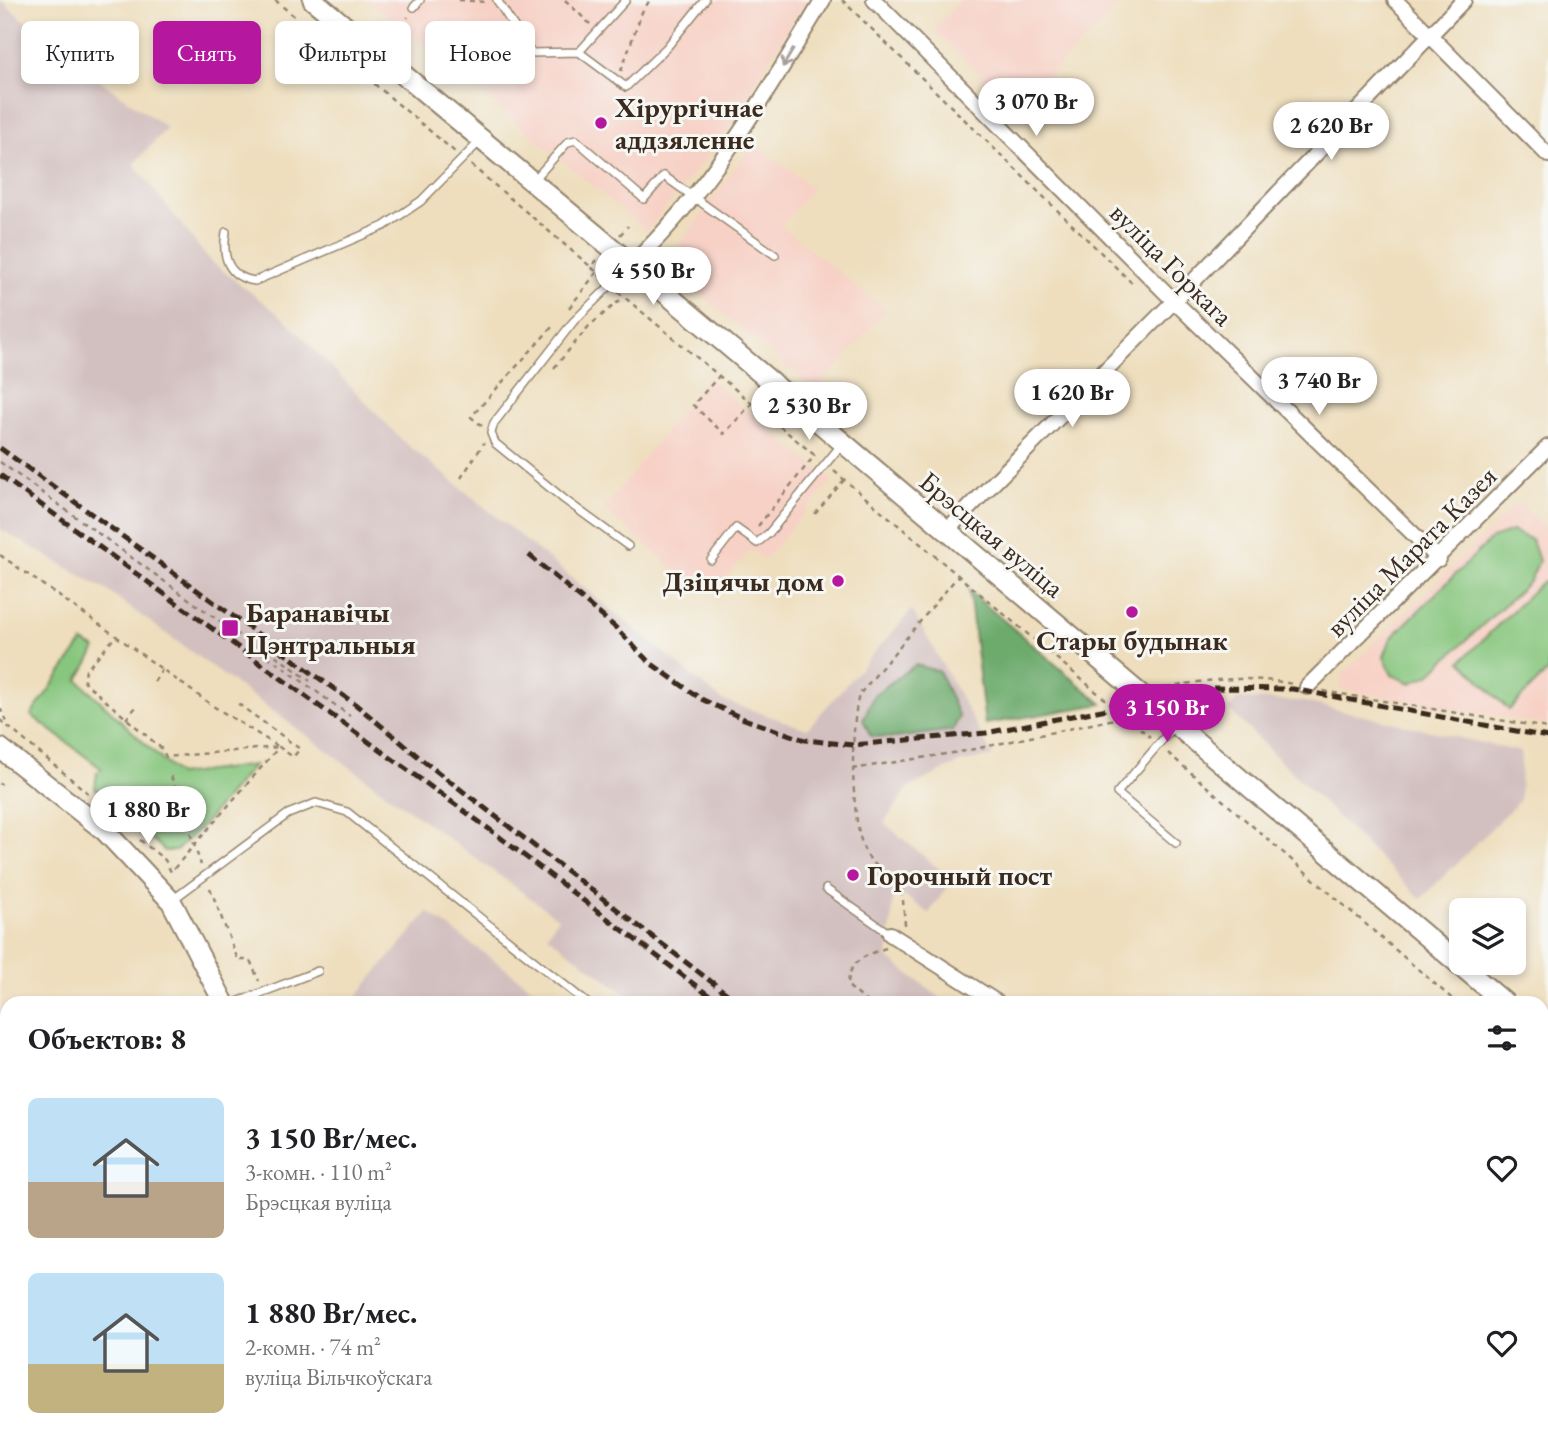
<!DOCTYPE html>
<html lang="ru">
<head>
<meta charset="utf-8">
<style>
  body { margin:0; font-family:"EB Garamond",serif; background:#f6f6f6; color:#202124; height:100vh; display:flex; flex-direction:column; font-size:26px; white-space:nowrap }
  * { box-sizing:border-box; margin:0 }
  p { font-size:23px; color:#757577 }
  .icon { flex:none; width:38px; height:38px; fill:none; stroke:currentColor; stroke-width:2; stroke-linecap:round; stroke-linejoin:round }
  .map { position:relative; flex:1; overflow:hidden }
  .side { position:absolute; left:0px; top:996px; width:1549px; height:450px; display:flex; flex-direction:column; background:#fff; border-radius:21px 21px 0 0; box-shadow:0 4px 10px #0003 }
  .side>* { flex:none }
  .hud { position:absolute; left:21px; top:21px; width:700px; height:63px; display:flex; gap:14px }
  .fabs { position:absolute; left:1449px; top:898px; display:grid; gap:14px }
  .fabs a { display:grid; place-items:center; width:77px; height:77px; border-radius:10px; background:#fff; box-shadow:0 4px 10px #0003; font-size:35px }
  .price { position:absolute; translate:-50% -60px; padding:0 16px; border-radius:24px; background:#fff; color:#222; font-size:23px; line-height:46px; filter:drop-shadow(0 2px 4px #0008) }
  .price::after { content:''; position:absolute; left:50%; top:42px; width:21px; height:16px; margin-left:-10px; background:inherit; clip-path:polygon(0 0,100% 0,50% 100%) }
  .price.on { background:#b5179e; color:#fff }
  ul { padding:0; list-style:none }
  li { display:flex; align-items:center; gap:21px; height:175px; padding:0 28px }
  li span { display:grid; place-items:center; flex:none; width:196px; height:140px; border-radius:10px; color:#555 }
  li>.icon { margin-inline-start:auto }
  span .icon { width:84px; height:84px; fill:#fffc; stroke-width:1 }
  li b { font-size:30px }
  h2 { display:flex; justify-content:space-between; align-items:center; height:84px; padding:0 28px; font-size:30px }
  .pill { padding:0 24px; border-radius:10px; background:#fff; box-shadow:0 4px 10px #0003; font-size:24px; line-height:63px }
  .pill.on { background:#b5179e; color:#fff }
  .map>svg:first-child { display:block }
</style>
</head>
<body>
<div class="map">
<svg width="1548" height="1444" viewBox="0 0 1548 1444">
  <rect width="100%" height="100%" fill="#f6f6f2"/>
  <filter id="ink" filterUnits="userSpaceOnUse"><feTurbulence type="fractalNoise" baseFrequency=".0143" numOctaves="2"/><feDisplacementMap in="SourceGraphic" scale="14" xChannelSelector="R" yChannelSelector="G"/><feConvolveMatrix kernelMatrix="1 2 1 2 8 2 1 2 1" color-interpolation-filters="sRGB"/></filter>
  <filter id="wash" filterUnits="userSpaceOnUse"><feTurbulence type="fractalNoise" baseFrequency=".00686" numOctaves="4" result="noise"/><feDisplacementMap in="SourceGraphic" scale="28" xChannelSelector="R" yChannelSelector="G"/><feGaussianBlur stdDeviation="1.57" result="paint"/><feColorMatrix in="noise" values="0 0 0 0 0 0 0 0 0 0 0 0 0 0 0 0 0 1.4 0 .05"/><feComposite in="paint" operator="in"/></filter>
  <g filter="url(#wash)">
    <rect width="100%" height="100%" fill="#eedebd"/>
    <path fill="#f7d1c6" d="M368,0H808L792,21L728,131L647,231Z
      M960,0H1125L1015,109L934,30Z
      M753,143L813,188L781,226L886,310L816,391L665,265Z
      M707,378L832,480L764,560L751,549L718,587L710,581L702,592L604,509Z
      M1518,502L1548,530V725L1339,689L1344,673Z
      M710,1438L712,1444H427L425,1439Z"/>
    <path fill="#d2bfbf" d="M0,0L75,63L167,128L134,164L209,260L285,319L403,441L722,700L807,729L912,610L993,756L959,763L908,788L884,823L952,880L929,913L894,889L888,958L947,1003H638L547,935L558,918L106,590L0,529Z
      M1238,699L1300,701L1521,752L1520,800L1421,899L1228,709Z
      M428,912L539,993L543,989L561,1003H351Z
      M1542,1357L1548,1359V1444H887L881,1439L1542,1438Z"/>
    <path fill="#87c67e" stroke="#61784e" stroke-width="2" d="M1512,531L1532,540L1539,561L1530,581L1429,675L1411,683L1392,675L1384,657L1391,638L1492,538Z
      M1543,581L1548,586V671L1509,710L1461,661Z
      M83,642L96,649L78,680L178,775L254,765L202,826L176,851H165L95,788L97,772L102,769L31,715Z"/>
    <path fill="#6dab6d" stroke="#546a46" stroke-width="2" d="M969,591L1102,704L985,724Z
      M915,665L939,671L959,717L953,730L895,738L871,736L863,720L874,695Z"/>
  </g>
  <g filter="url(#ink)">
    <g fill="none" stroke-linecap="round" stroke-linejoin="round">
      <g stroke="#94846e" stroke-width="10">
        <path id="service" d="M497,0L531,53L579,52L626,87L667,47L705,0
          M414,7L420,0
          M579,52L626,0
          M533,181L568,142L576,140L644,199L664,176L775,255
          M226,232C222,256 227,277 255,281L384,226L421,201L481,140
          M628,546L565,500L495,443L491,433L494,423L573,322L630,266
          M711,560L736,528L757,543L769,533L842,444
          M1175,725L1117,793L1176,843
          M826,889L890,934
          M171,901L288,814L316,803L347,812L587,1003
          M235,1003L318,971
          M0,1222L3,1230L7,1229
          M1542,1320L1548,1323
          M700,1438L703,1444
          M1014,1438L1023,1444"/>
      </g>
      <g stroke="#94846e" stroke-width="18">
        <path id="minor" d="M874,0L1174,301L1439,559
          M1395,0L1548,155
          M633,263C711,189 767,92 823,0
          M945,532L1184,291L1464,0
          M1307,687L1548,447
          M890,934L998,1003
          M1542,1310L1548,1228
          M0,1372L7,1397
          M19,1438L20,1444"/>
      </g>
      <g stroke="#94846e" stroke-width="23">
        <path id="secondary" d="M313,0C714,330 1108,668 1505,1003
          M0,748L105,831L171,901L224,1003
          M1542,1033L1548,1039
          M405,1438L407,1444"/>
      </g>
      <path stroke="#94846e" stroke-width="2.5" stroke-dasharray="5 5" stroke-linecap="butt" d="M275,0L455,152
        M459,0L487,2
        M565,0L590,24
        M842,0L1135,286
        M397,35L408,17
        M621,71L642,12L650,0
        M471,165L591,267
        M620,235L628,226
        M597,260L591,267L603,278
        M618,292L818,458
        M569,308L597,272
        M554,368L589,326L624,297
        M720,375L693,405L724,434L753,402
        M482,426L471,417L553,326
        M0,462L350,716
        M834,471L1150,737
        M461,478L484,443
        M815,514L844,480
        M758,526L815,455
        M0,555L116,636
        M116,636L213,706L279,747L166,757L162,749L84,682L86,670Z
        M268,655L271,652L310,681
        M154,682L162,670
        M1167,688C1208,678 1252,676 1293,684
        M1323,691L1548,728
        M0,708L8,724
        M126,719L136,707
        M0,720L88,793
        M1168,753L1457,1003
        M852,769L965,751L1124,717
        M171,776L201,865
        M0,785L1,783
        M140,840L165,860L171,872L279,747L293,757L300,749L237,703
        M210,888L238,960H250L259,981
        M905,925L902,888C892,878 875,867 867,855C850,828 850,727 859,695L958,576
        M868,1003L848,986C848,961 865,955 886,948
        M1522,1003L1528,997
        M1542,1076L1548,1082
        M1529,1438L1543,1444
        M632,1444L647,1438
        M1503,1444L1504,1438"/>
      <use href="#service" stroke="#fff" stroke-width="7"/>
      <use href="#minor" stroke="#fff" stroke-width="14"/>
      <use href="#secondary" stroke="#fff" stroke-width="19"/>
      <path stroke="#3b2a1e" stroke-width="5" stroke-dasharray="10 5" stroke-linecap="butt" d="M0,448L355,704L426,763L739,1003
        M0,475L485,826L719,1003
        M529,555L615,627L649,662L701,699L744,719L805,740L853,745L986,733L1213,688L1293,689L1548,737
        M1248,1438L1258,1444
        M1314,1438L1322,1444
        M1333,1438L1340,1444"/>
    </g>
    <defs><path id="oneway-shaft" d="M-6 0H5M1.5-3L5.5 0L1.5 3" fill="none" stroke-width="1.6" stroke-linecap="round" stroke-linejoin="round" transform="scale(1.75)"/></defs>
    <use stroke="#a79f9a" href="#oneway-shaft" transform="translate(788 58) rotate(121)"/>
  </g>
  <g fill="#b5179e" stroke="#f6f6f2" stroke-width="2.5">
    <circle cx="601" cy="123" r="7"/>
    <circle cx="838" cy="581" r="7"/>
    <circle cx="1132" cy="612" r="7"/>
    <rect x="221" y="619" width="18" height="18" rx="3.5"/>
    <circle cx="853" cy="875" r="7"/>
  </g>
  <g text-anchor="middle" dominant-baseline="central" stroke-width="6" stroke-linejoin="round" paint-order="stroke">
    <g font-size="28" font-weight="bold" fill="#3b2a1e" stroke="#f6f6f2" text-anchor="start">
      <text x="615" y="107">Хірургічнае<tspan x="615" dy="32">аддзяленне</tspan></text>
      <text x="824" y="581" text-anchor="end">Дзіцячы дом</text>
      <text x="246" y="612">Баранавічы<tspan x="246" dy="32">Цэнтральныя</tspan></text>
      <text x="1132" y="640" text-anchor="middle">Стары будынак</text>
      <text x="867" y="875">Горочный пост</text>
    </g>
    <g font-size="28" fill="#3b2a1e" stroke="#f6f6f2">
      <text transform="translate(1172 264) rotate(45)">вуліца Горкага</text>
      <text transform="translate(992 534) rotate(40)">Брэсцкая вуліца</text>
      <text transform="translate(1411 551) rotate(-45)">вуліца Марата Казея</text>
    </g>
  </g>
</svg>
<div class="fabs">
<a><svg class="icon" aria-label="layers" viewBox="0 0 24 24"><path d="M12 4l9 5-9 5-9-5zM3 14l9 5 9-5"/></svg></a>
</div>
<b class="price" style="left:1036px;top:138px">3 070 Br</b>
<b class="price" style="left:1331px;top:162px">2 620 Br</b>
<b class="price" style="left:653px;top:307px">4 550 Br</b>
<b class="price" style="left:1319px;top:417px">3 740 Br</b>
<b class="price" style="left:1072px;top:429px">1 620 Br</b>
<b class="price" style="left:809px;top:442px">2 530 Br</b>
<b class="price on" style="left:1167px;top:744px">3 150 Br</b>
<b class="price" style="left:148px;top:846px">1 880 Br</b>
<div class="hud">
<a class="pill">Купить</a>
<a class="pill on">Снять</a>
<a class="pill">Фильтры</a>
<a class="pill">Новое</a>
</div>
<section class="side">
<h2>Объектов: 8<svg class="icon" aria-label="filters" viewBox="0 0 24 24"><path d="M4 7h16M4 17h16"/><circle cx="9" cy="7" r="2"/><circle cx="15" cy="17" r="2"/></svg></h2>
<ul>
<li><span style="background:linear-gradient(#bfe0f5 60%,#b9a48a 0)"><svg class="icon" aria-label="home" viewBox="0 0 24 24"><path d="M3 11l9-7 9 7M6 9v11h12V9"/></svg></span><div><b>3 150 Br/мес.</b><p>3-комн. · 110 m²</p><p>Брэсцкая вуліца</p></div><svg class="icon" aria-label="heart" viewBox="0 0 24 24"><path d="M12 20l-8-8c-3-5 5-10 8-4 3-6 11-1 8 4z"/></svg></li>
<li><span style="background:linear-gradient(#bfe0f5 65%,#c2b280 0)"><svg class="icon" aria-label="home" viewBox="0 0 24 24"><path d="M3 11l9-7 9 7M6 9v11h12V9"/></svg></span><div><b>1 880 Br/мес.</b><p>2-комн. · 74 m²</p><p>вуліца Вільчкоўскага</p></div><svg class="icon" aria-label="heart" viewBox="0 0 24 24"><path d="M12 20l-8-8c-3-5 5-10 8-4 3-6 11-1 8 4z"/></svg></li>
</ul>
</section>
</div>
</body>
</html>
